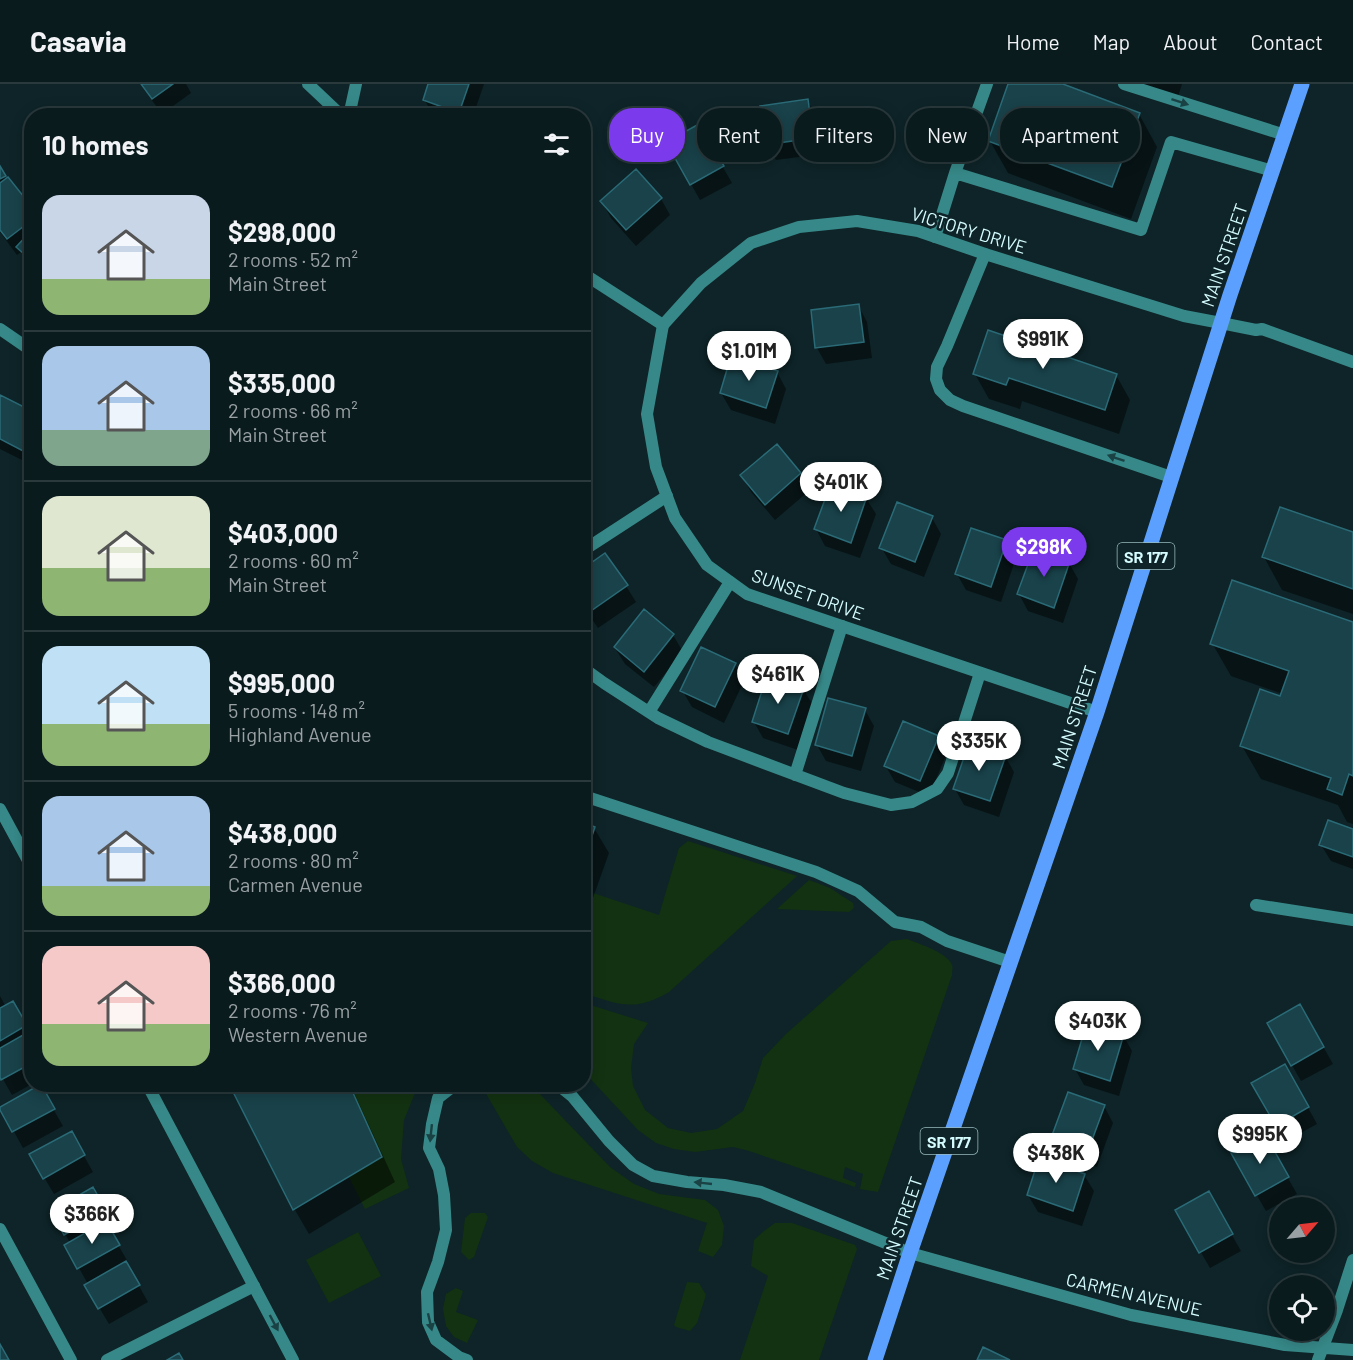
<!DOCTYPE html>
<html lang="en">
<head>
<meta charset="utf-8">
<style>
  body { margin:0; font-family:Barlow,sans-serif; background:#18282b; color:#f1f3f6; height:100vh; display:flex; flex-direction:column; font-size:22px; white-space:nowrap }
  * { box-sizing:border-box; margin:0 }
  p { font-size:20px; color:#99a1a4 }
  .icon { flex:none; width:33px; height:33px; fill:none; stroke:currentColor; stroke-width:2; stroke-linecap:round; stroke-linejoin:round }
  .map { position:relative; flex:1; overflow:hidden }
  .side { position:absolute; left:24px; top:24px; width:567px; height:984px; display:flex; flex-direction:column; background:#0a1b1e; border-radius:24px; box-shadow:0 3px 15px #0003,0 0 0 2px #2a393c }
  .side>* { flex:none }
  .hud { position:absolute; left:609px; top:24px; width:570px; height:54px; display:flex; gap:12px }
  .needle { width:39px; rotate:62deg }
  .fabs { position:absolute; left:1269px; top:1113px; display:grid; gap:12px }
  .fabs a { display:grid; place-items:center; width:66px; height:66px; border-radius:50%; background:#0a1b1e; box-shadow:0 3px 15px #0003,0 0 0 2px #2a393c; font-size:30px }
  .price { position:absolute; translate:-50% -51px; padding:0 14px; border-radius:21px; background:#fff; color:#222; font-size:20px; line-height:39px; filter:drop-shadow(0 2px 3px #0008) }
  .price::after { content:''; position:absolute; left:50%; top:36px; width:18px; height:14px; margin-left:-9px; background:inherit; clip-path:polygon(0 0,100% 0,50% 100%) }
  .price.selected { background:#7c3aed; color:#fff }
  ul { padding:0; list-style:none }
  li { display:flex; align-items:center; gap:18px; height:150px; padding:0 18px }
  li+li { border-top:2px solid #2a393c }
  li span { display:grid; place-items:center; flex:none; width:168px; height:120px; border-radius:18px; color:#555 }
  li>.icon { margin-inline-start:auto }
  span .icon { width:72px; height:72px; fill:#fffc; stroke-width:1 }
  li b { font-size:26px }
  h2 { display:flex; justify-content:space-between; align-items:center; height:72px; padding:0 18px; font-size:26px }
  .pill { padding:0 21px; border-radius:24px; background:#0a1b1e; box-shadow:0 3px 15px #0003,0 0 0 2px #2a393c; font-size:21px; line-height:54px }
  .pill.selected { background:#7c3aed; color:#fff }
  header { display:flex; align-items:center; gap:36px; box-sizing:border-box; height:84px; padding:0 30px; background:#0a1b1e; border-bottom:2px solid #2a393c }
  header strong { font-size:28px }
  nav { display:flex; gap:33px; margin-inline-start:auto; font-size:21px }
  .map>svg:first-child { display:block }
</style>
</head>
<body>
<header>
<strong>Casavia</strong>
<nav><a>Home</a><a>Map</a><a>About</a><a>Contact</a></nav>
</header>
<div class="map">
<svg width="1353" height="1276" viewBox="0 0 1353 1276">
  <rect width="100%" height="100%" fill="#0e2428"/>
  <path fill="#133211" d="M688,757L797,792L669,908C635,928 619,921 584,909V806L659,831L679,764Z
    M809,796L830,804L853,819L854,824L849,828L777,825Z
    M907,855C919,860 947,868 952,881C953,883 952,888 952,891L878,1108L860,1105L863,1090L845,1083L843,1094L856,1099L855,1103L749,1067L733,1063L695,1068L674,1065L656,1059L638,1046L584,988V919L648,939L634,960L631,984L633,1002L645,1026L668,1044L691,1049L717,1045L743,1027L755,999L763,974L786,950L891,857Z
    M349,1001H422L415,1009L404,1036L401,1075L409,1104L365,1125L349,1093L382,1073Z
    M498,1001H524L536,1006L610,1083L634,1100L659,1110L705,1116L718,1126L724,1142L722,1161L713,1173L698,1167L707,1139L553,1089L532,1077L517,1063L484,1006Z
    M471,1129H485L488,1133L474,1173L469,1176L461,1168L465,1134Z
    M775,1139H792L855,1161L857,1165L819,1276H740L768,1192L751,1182L754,1156L764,1147Z
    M358,1148L381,1192L329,1219L306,1176Z
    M687,1198L699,1199L706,1211L697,1239L690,1247L676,1243L674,1241Z
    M456,1204L463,1207L456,1228L478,1236L467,1259L454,1253L446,1242L443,1225L446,1210Z"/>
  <path fill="#0007" d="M140,0H186L191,9L162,30Z
    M430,0H484L473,32H434L424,15Z
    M1010,0H1059L1139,30L1157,63L1131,135L1008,89L990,57Z
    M1126,0H1182L1175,22Z
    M807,17L817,33L822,70L776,76L766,60Z
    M699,42L732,99L700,116L668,59Z
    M0,84L6,96L32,126V183L27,179L21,168L17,171L0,148Z
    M636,87L661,115L670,131L636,162L611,134L602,118Z
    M858,221L867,238L872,274L826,280L817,264L812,227Z
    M777,288L786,305L775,340L731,326L721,309Z
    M975,290L1116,291L1130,316L1119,350L1022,317L1020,325L989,315Z
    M0,313L32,329V381L0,365Z
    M777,362L800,390L810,406L775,436L751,408L742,392Z
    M866,414L876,430L860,474L825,462L816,445Z
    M584,433L599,462L584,470Z
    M932,434L941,450L924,493L891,480L881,463Z
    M1353,450V530L1282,506L1264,473Z
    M1006,458L1016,474L1001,518L966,506L957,490Z
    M605,471L626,502L636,518L598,544L584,524V486Z
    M1069,479L1078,495L1063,539L1028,527L1019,510Z
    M645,528L673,551L683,568L654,603L625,580L615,564Z
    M1353,540V740L1347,738L1338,721L1261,695L1242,662L1281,614L1283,610L1231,592L1212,559Z
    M735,580L744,597L724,639L692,623L682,606Z
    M803,605L813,621L798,666L763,654L754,638Z
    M865,626L874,642L861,687L826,677L817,661Z
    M938,653L947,669L929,712L895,698L885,681Z
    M1005,672L1014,688L999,733L964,721L955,705Z
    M584,741L594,744L609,769L584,839Z
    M1353,747V785L1331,777L1321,761Z
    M0,912L6,923L13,919L32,952V1000L12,1011L0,990Z
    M1300,922L1333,980L1301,997L1269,940Z
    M1123,951L1132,967L1119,1012L1084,1001L1075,985Z
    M1285,982L1317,1040L1286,1057L1253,999Z
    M231,1000H350L395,1098L309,1150L295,1126Z
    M40,1002L63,1042L23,1064L1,1024Z
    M1104,1022L1113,1039L1097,1083L1062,1070L1053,1053Z
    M71,1049L93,1088L54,1110L31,1071Z
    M1264,1052L1297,1110L1266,1127L1233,1070Z
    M1084,1091L1094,1107L1082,1142L1038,1128L1028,1111Z
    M93,1105L115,1145L110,1147L128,1178L126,1179L148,1218L109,1240L86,1201L88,1200L66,1161L70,1159L53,1127Z
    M1208,1109L1241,1167L1210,1184L1177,1127Z"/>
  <path fill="#19424a" stroke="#2a6b77" stroke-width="1.5" d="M141,0H173L152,15Z
    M428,0H469L459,29L423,16Z
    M1008,0H1063L1140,29L1112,103L988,57Z
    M808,15L813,54L765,61L760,22Z
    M699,40L724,82L690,101L666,58Z
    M0,82L6,92L0,95Z
    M636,85L662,114L626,146L600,117Z
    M8,93L32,123V136L7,155L0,146V99Z
    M32,146V177L16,163Z
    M859,220L864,258L815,264L811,226Z
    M988,246L1117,290L1105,326L1009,294L1006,301L973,290Z
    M731,272L778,287L766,324L720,309Z
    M0,311L32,327V355L25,368L0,355Z
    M777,360L801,389L765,421L740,391Z
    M32,392V414L25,412Z
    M831,399L867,412L851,459L814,445Z
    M897,418L933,432L915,478L879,464Z
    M1280,423L1353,448V505L1262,473Z
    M584,431L591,445L584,449Z
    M971,444L1007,456L991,503L955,490Z
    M1034,464L1070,477L1054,524L1017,510Z
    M605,469L628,501L588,529L584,523V484Z
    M1232,496L1353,538V692L1349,690L1342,711L1327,705L1331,694L1240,662L1260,605L1280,612L1289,587L1210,560Z
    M644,525L674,550L644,588L614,563Z
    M701,563L736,579L715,623L680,607Z
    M767,591L804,604L788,650L752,638Z
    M828,614L866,624L852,672L815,661Z
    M903,637L939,652L920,697L884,682Z
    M969,659L1006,671L990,717L953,705Z
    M1328,736L1353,745V773L1319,761Z
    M584,739L595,743L584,776Z
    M13,917L27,941L0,957V924Z
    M1300,920L1324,963L1291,982L1267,939Z
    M1087,938L1124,950L1110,997L1073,985Z
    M30,947L32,951V979L1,996L0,993V964Z
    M1285,980L1309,1023L1276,1042L1251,999Z
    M41,1000L55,1025L12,1048L0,1026V1023Z
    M229,1000H349L382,1073L293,1126Z
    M1068,1008L1105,1021L1088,1067L1051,1054Z
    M72,1047L85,1071L43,1095L29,1070Z
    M1265,1050L1289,1093L1255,1112L1231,1069Z
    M1039,1074L1085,1090L1073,1127L1027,1111Z
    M93,1103L107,1128L64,1151L51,1127Z
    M1209,1107L1233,1150L1199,1169L1175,1126Z
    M106,1137L120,1161L77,1185L64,1161Z
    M126,1177L140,1201L98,1225L84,1201Z
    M0,1260L9,1276H0Z
    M983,1263L1010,1276H977Z
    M179,1269L183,1276H167Z"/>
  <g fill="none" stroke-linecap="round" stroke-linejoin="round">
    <path stroke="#378989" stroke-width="12" d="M1124,0L1285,51
      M955,89L987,0
      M935,153L955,89L1141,146L1171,58L1273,87
      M985,170L947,262L937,283L936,295L940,306L950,316L963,322L1171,393
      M1221,239L1256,246L1262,245L1353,278
      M584,466L667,412
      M584,582L586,586L604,599L658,634L708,658L844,709L891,721L912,718L937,705L948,689L980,589
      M649,628L730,498
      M795,691L842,542
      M584,712L816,788L858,807L895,838L921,843L947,857L1010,878
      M0,725L32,784
      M1256,821L1353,836
      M147,1000L293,1276
      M456,1000L438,1014L432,1040L429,1064L439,1085L444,1111L446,1146L438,1178L427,1208L428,1238L436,1256L459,1273L467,1276
      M557,1000L572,1012L609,1057L633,1081L653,1092L687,1098L724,1101L761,1108L910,1169"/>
    <path stroke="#378989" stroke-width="12" d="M349,32L356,0
      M663,241L647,330L656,383L675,434L707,481L747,510L1097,628
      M0,245L32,267
      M910,1169L1131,1231L1285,1261L1353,1266
      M107,1276L254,1202
      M1318,1276L1337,1226L1353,1176"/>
    <path stroke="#378989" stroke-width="12" d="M308,0L342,32
      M584,190L663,241L701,199L751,159L799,143L857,137L918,147L985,170L1184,232L1221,239
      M0,1145L71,1276"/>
    <path stroke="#5ca0ff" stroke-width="15" d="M875,1276L910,1169L1097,628L1230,211L1302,0"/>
  </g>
  <defs><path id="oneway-solid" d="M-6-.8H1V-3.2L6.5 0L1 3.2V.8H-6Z" transform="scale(1.5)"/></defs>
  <g fill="#1a4245">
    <use href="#oneway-solid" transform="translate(1180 18) rotate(18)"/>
    <use href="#oneway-solid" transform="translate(1116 374) rotate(-161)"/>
    <use href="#oneway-solid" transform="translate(431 1049) rotate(96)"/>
    <use href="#oneway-solid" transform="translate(703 1099) rotate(-174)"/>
    <use href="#oneway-solid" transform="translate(430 1238) rotate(77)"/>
    <use href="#oneway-solid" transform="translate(274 1239) rotate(62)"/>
  </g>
  <g text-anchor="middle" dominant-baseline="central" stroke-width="5" stroke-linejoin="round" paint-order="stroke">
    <g fill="#0e2428" stroke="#99bbbe" stroke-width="1.5">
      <rect x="1117.5" y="459" width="57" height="26" rx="4.5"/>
      <rect x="920.5" y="1044" width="57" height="26" rx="4.5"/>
    </g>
    <g font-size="16" font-weight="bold" fill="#d5fcff">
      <text x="1146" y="472">SR 177</text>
      <text x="949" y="1057">SR 177</text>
    </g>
    <g font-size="18" fill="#d5fcff" stroke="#0e2428">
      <text transform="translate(969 146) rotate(17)">VICTORY DRIVE</text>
      <text transform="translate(1224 171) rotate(-71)">MAIN STREET</text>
      <text transform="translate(808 510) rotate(20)">SUNSET DRIVE</text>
      <text transform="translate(1074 633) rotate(-72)">MAIN STREET</text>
      <text transform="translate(899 1144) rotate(-71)">MAIN STREET</text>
      <text transform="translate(1134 1210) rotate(13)">CARMEN AVENUE</text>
    </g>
  </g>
</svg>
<div class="fabs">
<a><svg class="needle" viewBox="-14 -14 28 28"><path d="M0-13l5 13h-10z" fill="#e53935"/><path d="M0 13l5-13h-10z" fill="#99a1a4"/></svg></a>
<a><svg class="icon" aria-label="locate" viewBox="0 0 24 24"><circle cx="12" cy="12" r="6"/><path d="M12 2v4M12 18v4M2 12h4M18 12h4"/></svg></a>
</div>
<b class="price" style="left:1043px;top:286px">$991K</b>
<b class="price" style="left:749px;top:298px">$1.01M</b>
<b class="price" style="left:841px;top:429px">$401K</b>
<b class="price selected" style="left:1044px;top:494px">$298K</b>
<b class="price" style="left:778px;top:621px">$461K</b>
<b class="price" style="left:979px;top:688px">$335K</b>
<b class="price" style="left:1098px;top:968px">$403K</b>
<b class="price" style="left:1260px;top:1081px">$995K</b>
<b class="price" style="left:1056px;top:1100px">$438K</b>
<b class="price" style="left:92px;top:1161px">$366K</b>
<div class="hud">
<a class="pill selected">Buy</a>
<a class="pill">Rent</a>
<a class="pill">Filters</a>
<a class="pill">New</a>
<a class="pill">Apartment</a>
</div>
<section class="side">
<h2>10 homes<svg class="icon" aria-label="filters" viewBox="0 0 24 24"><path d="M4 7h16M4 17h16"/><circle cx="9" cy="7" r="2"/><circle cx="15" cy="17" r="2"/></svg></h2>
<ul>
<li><span style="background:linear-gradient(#c9d6e8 70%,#8fb573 0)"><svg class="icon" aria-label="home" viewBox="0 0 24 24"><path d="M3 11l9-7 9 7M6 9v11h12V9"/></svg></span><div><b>$298,000</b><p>2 rooms · 52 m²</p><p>Main Street</p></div></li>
<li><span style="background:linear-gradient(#a9c7e8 70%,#7fa58c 0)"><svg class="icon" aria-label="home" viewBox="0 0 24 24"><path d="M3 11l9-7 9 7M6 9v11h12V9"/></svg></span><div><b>$335,000</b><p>2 rooms · 66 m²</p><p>Main Street</p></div></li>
<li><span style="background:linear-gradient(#dfe7d0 60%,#8fb573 0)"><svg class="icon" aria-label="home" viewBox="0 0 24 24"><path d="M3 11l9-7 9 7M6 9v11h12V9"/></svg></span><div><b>$403,000</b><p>2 rooms · 60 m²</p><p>Main Street</p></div></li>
<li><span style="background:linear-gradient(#bfe0f5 65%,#8fb573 0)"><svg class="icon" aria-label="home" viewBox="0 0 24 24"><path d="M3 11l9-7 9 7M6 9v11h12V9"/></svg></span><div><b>$995,000</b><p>5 rooms · 148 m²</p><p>Highland Avenue</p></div></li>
<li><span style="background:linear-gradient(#a9c7e8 75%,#8fb573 0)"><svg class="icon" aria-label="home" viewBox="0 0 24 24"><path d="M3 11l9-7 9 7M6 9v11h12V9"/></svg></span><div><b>$438,000</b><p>2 rooms · 80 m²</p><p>Carmen Avenue</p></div></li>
<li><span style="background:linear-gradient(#f6c9c9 65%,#8fb573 0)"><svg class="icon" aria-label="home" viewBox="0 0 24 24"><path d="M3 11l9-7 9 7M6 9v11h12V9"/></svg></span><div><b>$366,000</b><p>2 rooms · 76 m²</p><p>Western Avenue</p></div></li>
</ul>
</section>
</div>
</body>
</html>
